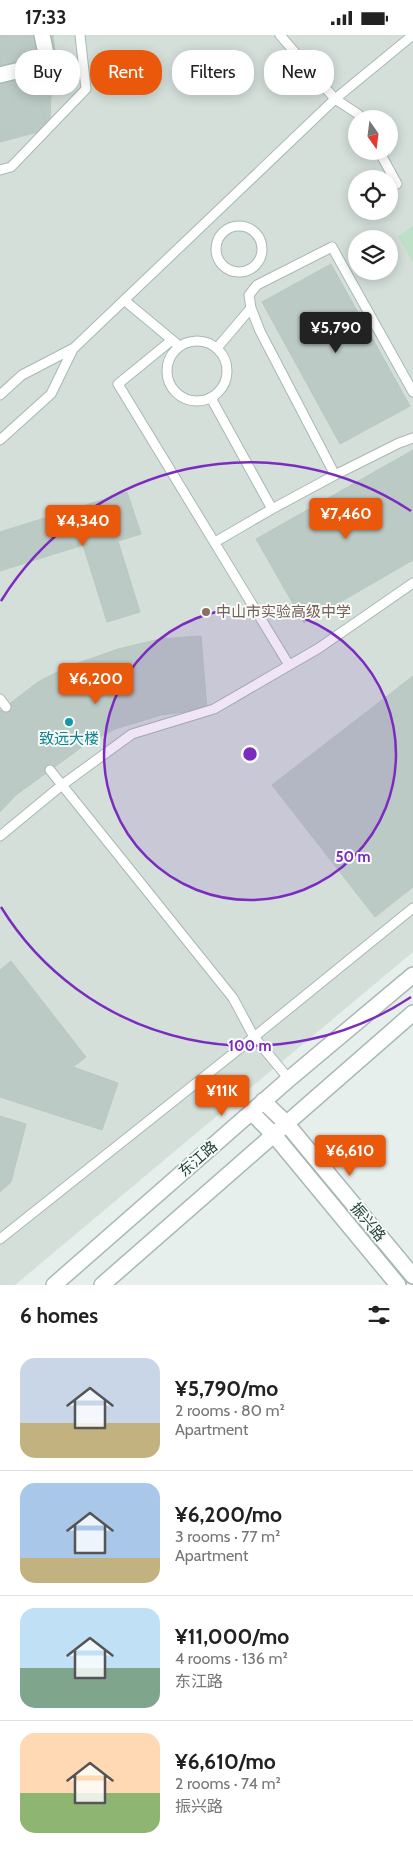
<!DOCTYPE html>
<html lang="en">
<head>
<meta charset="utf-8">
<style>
  body { margin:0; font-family:Cabin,"Noto Sans SC",sans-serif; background:#f6f6f6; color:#222; height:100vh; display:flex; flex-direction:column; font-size:19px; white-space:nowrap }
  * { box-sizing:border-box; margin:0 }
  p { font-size:16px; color:#767676 }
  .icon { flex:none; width:28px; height:28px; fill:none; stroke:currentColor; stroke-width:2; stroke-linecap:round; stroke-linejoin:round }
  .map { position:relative; height:1250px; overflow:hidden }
  .sheet { display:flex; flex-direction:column; background:#fff; flex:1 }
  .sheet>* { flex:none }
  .top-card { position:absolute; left:15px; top:15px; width:384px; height:45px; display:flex; gap:10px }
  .needle { width:32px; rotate:166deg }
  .buttons { position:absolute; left:348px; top:75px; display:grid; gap:10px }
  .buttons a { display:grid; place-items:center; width:50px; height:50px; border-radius:50%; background:#fff; box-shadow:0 2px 12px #0003; font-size:25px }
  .price { position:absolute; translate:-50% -42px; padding:0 11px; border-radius:5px; background:#ea580c; color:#fff; font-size:16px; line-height:32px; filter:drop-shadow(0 1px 2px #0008) }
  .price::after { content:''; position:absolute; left:50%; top:30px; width:15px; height:11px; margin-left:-8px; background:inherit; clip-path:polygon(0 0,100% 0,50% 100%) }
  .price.active { background:#222; color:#fff }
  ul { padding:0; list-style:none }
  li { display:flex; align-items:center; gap:15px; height:125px; padding:0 20px }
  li+li { border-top:1px solid #e0e0e0 }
  li span { display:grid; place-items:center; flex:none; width:140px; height:100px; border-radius:15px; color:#555 }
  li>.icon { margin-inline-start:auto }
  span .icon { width:60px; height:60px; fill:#fffc; stroke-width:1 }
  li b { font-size:21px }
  h2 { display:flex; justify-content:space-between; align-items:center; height:60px; padding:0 20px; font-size:21px }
  .pill { padding:0 18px; border-radius:20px; background:#fff; box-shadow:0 2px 12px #0003; font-size:18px; line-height:45px }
  .pill.active { background:#ea580c; color:#fff }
  .status { display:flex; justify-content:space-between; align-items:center; height:35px; padding:0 25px; background:#fff; direction:ltr }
  .status svg { height:14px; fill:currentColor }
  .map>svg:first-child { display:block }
</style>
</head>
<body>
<div class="status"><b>17:33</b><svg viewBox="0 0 49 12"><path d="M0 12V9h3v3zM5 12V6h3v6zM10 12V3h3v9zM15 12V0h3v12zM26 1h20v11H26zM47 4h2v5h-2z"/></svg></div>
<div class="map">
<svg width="413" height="1250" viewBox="0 0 413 1250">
  <rect width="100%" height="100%" fill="#e6efeb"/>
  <path fill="#d4dfda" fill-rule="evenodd" d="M0,0H413V917L15,1250H0ZM356,84H389V116H356ZM356,144H389V176H356ZM356,204H389V236H356Z"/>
  <path fill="#bfe0c8" d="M413,191V228L398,201Z"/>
  <path fill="#bbcac4" stroke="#b8c9c2" d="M0,0H28L30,8L0,16Z
    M0,0H53L55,15L52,35L50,85L38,97L0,107Z
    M35,45L46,87L0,99V53Z
    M331,229L410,371L340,409L262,267Z
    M413,415V525L304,588L256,504Z
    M127,457L141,499L118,506L140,577L107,587L83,510L0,536V497Z
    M201,601L207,674L161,680L115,694L82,712L16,760L0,777V676L38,647L67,632L118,614L160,604Z
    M413,641V852L375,882L272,750Z
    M11,926L86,1022L73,1032L118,1048L102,1095L0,1062V935Z
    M0,1081L26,1089L11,1147L0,1157Z"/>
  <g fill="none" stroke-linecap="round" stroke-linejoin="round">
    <g stroke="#a8b8b2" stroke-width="11">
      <path id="service" d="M280,0L335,64L358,79L361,84
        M379,116L397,149
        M0,135L11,132L86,54L80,0
        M216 214a23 23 0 1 1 46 0a23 23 0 1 1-46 0Z
        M124,265L177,309
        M172,305L118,349L289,630
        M167 336a30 30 0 1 1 60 0a30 30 0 1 1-60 0Z
        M217,313L251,273
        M413,357L332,212L257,250L249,260L251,273L260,296L335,440L399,408L413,403
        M0,360L22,340L74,313L335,64L413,0
        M211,363L272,474L335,440
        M0,405L51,359L73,314
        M215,507L272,474
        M0,664L6,672
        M50,735L233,963L254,1002L289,1044
        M0,801L62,750L132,699L214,674L319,613L413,548
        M0,1204L254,1002L413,873"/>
    </g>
    <g stroke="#a8b8b2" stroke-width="18">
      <path id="minor" d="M0,40L48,28L42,0"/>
    </g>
    <g stroke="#a8b8b2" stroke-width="18">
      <path id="tertiary" d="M263,1066L286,1088L413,1241
        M251,1077L274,1100L398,1250
        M54,1250L289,1044L413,940
        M102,1250L413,978"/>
    </g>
    <use href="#service" stroke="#fff" stroke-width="9"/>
    <use href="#minor" stroke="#fff" stroke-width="15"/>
    <use href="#tertiary" stroke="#fff" stroke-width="15"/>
  </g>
  <circle cx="250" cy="719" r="146" fill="#7b2cbf" fill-opacity=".12"/>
  <g fill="none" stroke="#7b2cbf" stroke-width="2.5">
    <circle cx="250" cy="719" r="146"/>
    <path d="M411 962A292 292 0 0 1 1 872M1 566A292 292 0 0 1 411 476"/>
  </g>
  <circle fill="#8d6e63" stroke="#f7fbf9" stroke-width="2" cx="206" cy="577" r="5"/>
  <circle fill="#0f9aa8" stroke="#f7fbf9" stroke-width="2" cx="69" cy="687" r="5"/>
  <g text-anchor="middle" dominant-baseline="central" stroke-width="4" stroke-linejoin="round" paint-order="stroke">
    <g font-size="15" fill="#785e54" stroke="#f7fbf9" text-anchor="start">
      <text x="216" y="577">中山市实验高级中学</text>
    </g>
    <g font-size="15" fill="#0d838f" stroke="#f7fbf9">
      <text x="69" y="704">致远大楼</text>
    </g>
    <g font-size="15" fill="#24423a" stroke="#f7fbf9">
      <text transform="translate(198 1124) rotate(-41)">东江路</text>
      <text transform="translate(368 1187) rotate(50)">振兴路</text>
    </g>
  </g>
  <circle cx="250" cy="719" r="8" fill="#7b2cbf" stroke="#f7fbf9" stroke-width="2.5"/>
  <g font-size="15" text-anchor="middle" font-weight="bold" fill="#7b2cbf" stroke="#f7fbf9" stroke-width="4" stroke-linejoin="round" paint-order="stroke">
    <text x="353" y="827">50 m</text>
    <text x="250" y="1016">100 m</text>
  </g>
</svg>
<div class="buttons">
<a><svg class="needle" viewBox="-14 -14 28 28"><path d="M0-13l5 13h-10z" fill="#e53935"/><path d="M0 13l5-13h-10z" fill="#767676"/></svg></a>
<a><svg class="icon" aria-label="locate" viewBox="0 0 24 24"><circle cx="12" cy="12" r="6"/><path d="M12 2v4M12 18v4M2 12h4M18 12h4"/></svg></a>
<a><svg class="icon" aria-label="layers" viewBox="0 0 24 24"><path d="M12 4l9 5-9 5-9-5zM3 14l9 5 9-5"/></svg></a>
</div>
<b class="price active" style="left:336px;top:319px">¥5,790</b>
<b class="price" style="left:346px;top:505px">¥7,460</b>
<b class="price" style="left:83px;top:512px">¥4,340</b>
<b class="price" style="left:96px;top:670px">¥6,200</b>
<b class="price" style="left:222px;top:1082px">¥11K</b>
<b class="price" style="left:350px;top:1142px">¥6,610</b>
<div class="top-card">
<a class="pill">Buy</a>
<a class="pill active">Rent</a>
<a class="pill">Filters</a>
<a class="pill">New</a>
</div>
</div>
<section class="sheet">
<h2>6 homes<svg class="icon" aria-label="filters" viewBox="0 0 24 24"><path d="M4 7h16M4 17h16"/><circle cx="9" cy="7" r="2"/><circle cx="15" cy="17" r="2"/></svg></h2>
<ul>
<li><span style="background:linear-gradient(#c9d6e8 65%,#c2b280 0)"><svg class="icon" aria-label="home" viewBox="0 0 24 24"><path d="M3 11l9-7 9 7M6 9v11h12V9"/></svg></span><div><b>¥5,790/mo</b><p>2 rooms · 80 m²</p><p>Apartment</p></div></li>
<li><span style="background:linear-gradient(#a9c7e8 75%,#c2b280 0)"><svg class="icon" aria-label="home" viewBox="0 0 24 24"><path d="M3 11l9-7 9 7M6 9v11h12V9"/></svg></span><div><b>¥6,200/mo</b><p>3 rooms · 77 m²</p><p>Apartment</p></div></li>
<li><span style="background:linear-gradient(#bfe0f5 60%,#7fa58c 0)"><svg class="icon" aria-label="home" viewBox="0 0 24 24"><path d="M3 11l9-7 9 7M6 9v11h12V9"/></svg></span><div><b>¥11,000/mo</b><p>4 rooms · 136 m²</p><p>东江路</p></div></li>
<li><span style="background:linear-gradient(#ffd9b3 60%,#8fb573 0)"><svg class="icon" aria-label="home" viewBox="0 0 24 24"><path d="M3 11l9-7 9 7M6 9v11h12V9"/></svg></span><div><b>¥6,610/mo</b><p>2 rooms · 74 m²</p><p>振兴路</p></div></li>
</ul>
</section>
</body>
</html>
